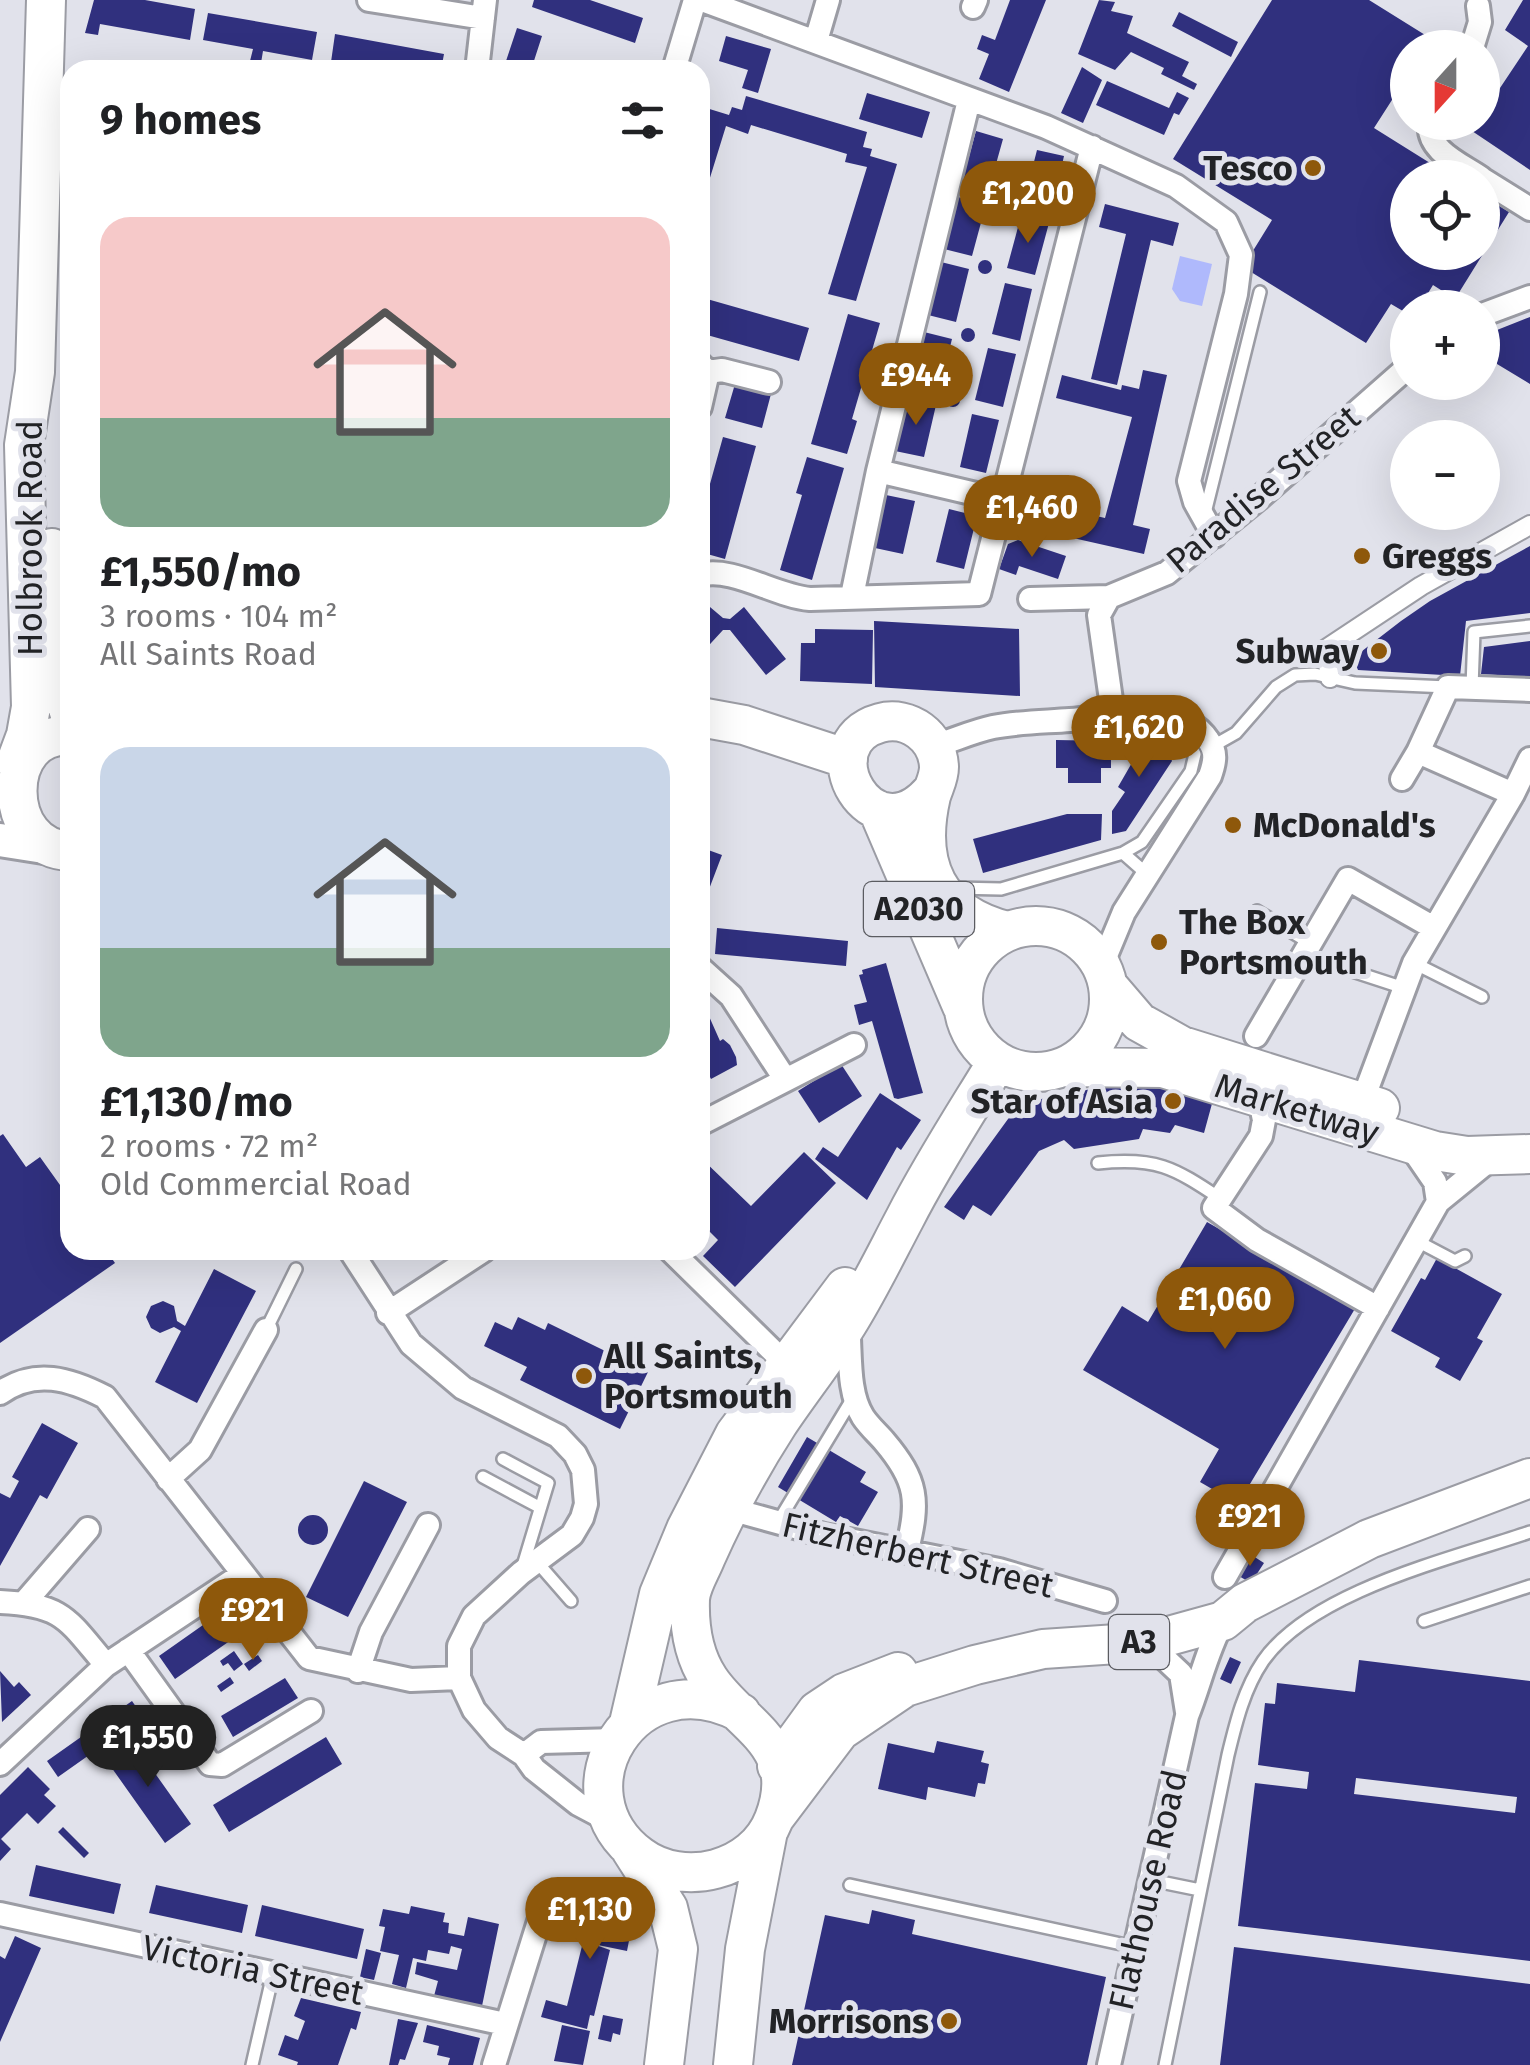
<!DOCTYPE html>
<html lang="en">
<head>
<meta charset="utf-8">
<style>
  body { margin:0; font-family:"Fira Sans",sans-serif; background:#f2f2f2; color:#202124; height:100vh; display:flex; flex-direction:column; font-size:38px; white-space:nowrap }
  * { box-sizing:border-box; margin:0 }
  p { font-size:32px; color:#757577 }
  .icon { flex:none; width:55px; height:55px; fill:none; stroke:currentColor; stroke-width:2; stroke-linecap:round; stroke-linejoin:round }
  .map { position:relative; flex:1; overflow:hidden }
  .panel { position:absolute; left:60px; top:60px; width:650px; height:1200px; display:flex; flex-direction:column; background:#fff; border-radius:30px; box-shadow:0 10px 40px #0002 }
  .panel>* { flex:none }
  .needle { width:65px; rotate:201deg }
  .tools { position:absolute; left:1390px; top:30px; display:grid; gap:20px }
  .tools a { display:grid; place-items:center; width:110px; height:110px; border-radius:50%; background:#fff; box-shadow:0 10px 40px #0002; font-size:50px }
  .price { position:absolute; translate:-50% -85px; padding:0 22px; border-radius:35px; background:#8e580b; color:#fff; font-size:32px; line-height:65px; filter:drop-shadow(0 2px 5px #0008) }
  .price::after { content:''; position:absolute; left:50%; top:60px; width:30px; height:22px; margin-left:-15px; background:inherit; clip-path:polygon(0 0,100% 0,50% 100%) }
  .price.selected { background:#222; color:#fff }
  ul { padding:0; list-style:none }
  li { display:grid; align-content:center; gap:20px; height:530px; padding:0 40px }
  li span { display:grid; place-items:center; height:310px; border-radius:30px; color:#555 }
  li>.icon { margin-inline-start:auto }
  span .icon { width:180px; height:180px; fill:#fffc; stroke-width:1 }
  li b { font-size:42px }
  h2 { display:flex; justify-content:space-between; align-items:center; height:120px; padding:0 40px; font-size:42px }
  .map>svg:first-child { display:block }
</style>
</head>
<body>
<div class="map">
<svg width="1530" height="2065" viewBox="0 0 1530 2065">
  <rect width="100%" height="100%" fill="#e1e2eb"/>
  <path fill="#afb9fc" d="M1180,256L1212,264L1202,306L1180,301L1172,289Z"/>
  <path fill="#30307e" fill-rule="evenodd" d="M94,0H145L195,9L190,40L100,24L98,35L85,33Z
    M534,0H590L643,18L635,43L532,7Z
    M1010,0H1046L1009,92L979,79L989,54L977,49L982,35L995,40Z
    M1099,0L1115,2L1111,11L1133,16L1127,33L1189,62L1182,76L1197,84L1194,90L1161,74L1164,68L1131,52L1115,70L1078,54Z
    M1272,0H1369L1430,38L1425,48H1408V75L1374,128L1454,178H1408V252H1482V195L1509,212L1455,299L1433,285L1419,308H1408V314L1391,304L1366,343L1243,267L1272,220L1173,159Z
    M1523,0H1530V170L1472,131L1478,122H1482V115L1528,46L1505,30Z
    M1179,12L1238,42L1231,57L1172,26Z
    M208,13L317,32L312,60L263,51L261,63L250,61L253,49L203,40Z
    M517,28L542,36L531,70H503Z
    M335,34L444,54L441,70H377L331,62Z
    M726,36L771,49L758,93L742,88L748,70L719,61Z
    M1082,67L1102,80L1083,123L1061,113Z
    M1107,81L1169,108L1177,92L1189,98L1179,115L1174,113L1164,135L1096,105Z
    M867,93L930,112L922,138L859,119Z
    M746,96L867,132L863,147L872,149L870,156L897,164L856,301L828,294L867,167L845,162L847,154L751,125L748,134L726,126L700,210V117L703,107L729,115L732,107L742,110Z
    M976,131L1003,139L989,189L962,182Z
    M1037,150L1064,156L1052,208L1024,201Z
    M995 201a7 7 0 1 1 14 0a7 7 0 1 1-14 0Z
    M958,197L986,204L972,256L944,249Z
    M1105,204L1179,223L1173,246L1151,240L1117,385L1091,379L1126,234L1099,227Z
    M1021,216L1049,223L1035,275L1007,268Z
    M978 267a7 7 0 1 1 14 0a7 7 0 1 1-14 0Z
    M941,262L969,269L956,322L928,315Z
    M1005,283L1032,289L1020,341L992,334Z
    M700,297L809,328L799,361L700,333Z
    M848,314L880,323L852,419L857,421L847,454L811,444Z
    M1530,317V384L1497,364V330Z
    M961 335a7 7 0 1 1 14 0a7 7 0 1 1-14 0Z
    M924,332L952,339L939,391L911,384Z
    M988,348L1016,354L1003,407L975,400Z
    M1143,370L1167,375L1133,525L1150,529L1144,554L1073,538L1075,529L1063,526L1066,509L1105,518L1132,417L1056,398L1062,375L1121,390L1122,385L1139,389Z
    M735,384L771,394L762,428L725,418Z
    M946 400a7 7 0 1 1 14 0a7 7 0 1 1-14 0Z
    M908,398L936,405L924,457L895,451Z
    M972,414L999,420L986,473L960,467Z
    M723,437L756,446L725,559L700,552V520Z
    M807,457L844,468L812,580L780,570L802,495L796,493Z
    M886,495L915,501L903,554L875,548Z
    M949,509L977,516L964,569L936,562Z
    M1018,540L1066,556L1058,579L1019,566L1016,575L999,569L1008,544Z
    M1530,546V613L1466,621L1460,676L1358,670L1353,658L1401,621L1430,601Z
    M710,607L723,618L730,619L744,607L786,659L766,675L730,630H723L700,655V618Z
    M874,621L1019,629L1020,696L875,687Z
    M815,629L873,630L872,684L800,681L801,643H815Z
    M1530,641V677L1481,674L1484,647Z
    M1056,740L1111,741V768H1101V783H1068V768H1056Z
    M1164,741L1172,761L1126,831L1112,834V811L1125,792L1118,787L1137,754H1118V742Z
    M1067,814H1102L1101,840L983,873L973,839Z
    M700,847L722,855L700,913Z
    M717,928L848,941L846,966L715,954Z
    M886,963L923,1093L898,1099L894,1098L872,1021L859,1025L854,1005L867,1002L859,975L863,974L862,970Z
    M700,996L720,1041L723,1039L730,1045L736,1057L737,1065L711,1079L700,1058Z
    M841,1064L862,1096L819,1123L798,1091Z
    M1141,1079L1213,1100L1204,1133L1175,1125L1170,1133L1143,1129L1139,1139L1074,1149L1064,1140L1039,1151L991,1216L973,1205L964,1220L944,1207L1016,1108L1036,1100Z
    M880,1093L921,1120L901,1150L897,1147L867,1200L815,1159L823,1147L838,1157Z
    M3,1134L26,1167L40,1157L70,1199V1250H106L115,1263L0,1343V1136Z
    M804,1152L836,1183L735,1287L703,1256L718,1240L700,1222V1157L751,1206Z
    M1207,1222L1356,1307L1238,1504L1200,1482L1219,1449L1083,1370L1122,1306L1148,1322Z
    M1437,1258L1502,1294L1477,1338L1483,1341L1460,1381L1435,1367L1440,1358L1391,1331L1421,1278L1425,1280Z
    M214,1269L256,1291L197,1403L155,1382L181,1331L174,1327L160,1333L151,1328L146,1317L151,1306L163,1301L174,1306L177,1321L185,1326Z
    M518,1317L545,1330L548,1323L648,1372L620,1429L520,1380L527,1367L484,1346L495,1322L512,1330Z
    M42,1423L78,1443L47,1499L40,1495L0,1566V1493L10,1498L19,1481L12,1477Z
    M807,1437L866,1472L860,1482L878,1492L858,1526L840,1516L836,1522L778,1487Z
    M364,1481L407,1502L348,1617L306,1597Z
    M298 1530a15 15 0 1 1 30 0a15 15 0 1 1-30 0Z
    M1250,1554L1264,1563L1251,1583L1237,1575Z
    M230,1606L247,1629L175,1679L159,1656Z
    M234,1651L243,1664L234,1671L228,1663L223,1666L220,1661Z
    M258,1655L262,1661L249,1671L244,1664Z
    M1230,1657L1241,1662L1231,1684L1220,1679Z
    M1359,1660L1530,1681V1961L1238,1926L1255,1783L1307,1789L1309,1772L1258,1765L1265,1703L1275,1704L1277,1683L1355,1692ZM1356,1778L1517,1797L1515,1813L1354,1794Z
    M0,1671L14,1687L19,1682L31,1695L2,1722Z
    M230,1677L234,1683L221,1692L217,1686Z
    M285,1678L298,1698L233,1737L221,1716Z
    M132,1701L143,1717L58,1777L47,1761Z
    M326,1737L342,1764L229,1832L213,1805Z
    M130,1738L191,1824L165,1843L104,1757Z
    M937,1741L984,1751L981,1762L989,1764L985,1784L978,1783L975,1797L928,1787L926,1800L878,1789L888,1743L934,1753Z
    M28,1767L50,1789L44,1795L56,1806L38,1824L27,1813L1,1839L11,1849L0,1861V1795Z
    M63,1827L89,1853L84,1858L58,1832Z
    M36,1865L121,1884L114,1914L29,1896Z
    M156,1885L248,1905L242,1933L149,1913Z
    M595,1903L610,1907L609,1915L633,1920L627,1951L593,1944L610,1950L594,2016L590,2015L587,2029L541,2017L546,2000L567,2006L583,1942L566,1938L574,1908L593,1911Z
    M262,1905L364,1929L357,1959L255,1936Z
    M411,1906L445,1913L443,1922L449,1923L448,1933L464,1936L468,1917L499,1924L482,2006L434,1996L438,1981L415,1974L417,1962L457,1970L462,1949L451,1946L449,1954L428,1950L426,1961L413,1958L406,1988L392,1984L399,1955L380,1951L385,1927L379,1926L383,1909L409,1914Z
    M872,1910L915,1920L912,1934L1106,1977L1087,2065H792L825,1915L869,1924Z
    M15,1936L41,1948L0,2042V1956L5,1959Z
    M1234,1947L1530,1984V2065H1220Z
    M366,1949L381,1953L374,1980L360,1977Z
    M301,1998L361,2012L356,2030L351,2028L338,2065H297L298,2062L278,2055L285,2035L298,2040L305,2021L294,2016Z
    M603,2015L623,2019L620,2035L613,2033L611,2042L598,2039Z
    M398,2019L418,2023L405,2060L400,2059L398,2065H389Z
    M427,2025L480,2038L473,2065H448L450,2058L437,2055L439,2046L423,2042Z
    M562,2025L590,2031L583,2065L554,2061Z"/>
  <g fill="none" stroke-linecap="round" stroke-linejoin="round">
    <g stroke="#9b9ca4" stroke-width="16">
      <path id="service" d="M1205,513L1260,292
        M1472,687L1474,632L1530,626
        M1213,746L1236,733L1276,687L1295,675L1315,674L1355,683L1448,687
        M1123,853L1148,875
        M955,888L1001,889L1123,853L1142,842L1191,771L1195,754L1187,739L1176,731L1094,726
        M1257,911L1310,943
        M1303,955L1404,988
        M1414,963L1482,997
        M1098,1163C1156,1157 1173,1167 1221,1199
        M1417,1241L1455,1261L1465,1256
        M266,1330L296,1269
        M503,1459L548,1483L522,1569
        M483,1477L539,1507
        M778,1522L854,1396
        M537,1562L571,1601
        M1424,1621L1530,1586
        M1151,1880L1200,1890
        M850,1885L1135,1947
        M252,2065L273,1974
        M1165,2065L1228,1755C1236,1722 1244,1689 1263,1661C1312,1591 1451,1559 1530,1532"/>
    </g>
    <g stroke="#9b9ca4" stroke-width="22">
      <path id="pedestrian" d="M1330,678L1326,649L1421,586L1530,525"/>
    </g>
    <g stroke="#9b9ca4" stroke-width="28">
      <path id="minor" d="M369,0L483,18
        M702,0L1046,127L1176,186L1226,222L1241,255L1236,294L1189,481L1195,502L1214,536
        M973,7L976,0
        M816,41L828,0
        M1472,48L1480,22L1478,6
        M477,70L485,0
        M674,70L695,0
        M1430,122C1426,151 1461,164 1481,178
        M1482,179L1530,209
        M1482,315L1530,297
        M700,364L708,372L700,407
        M708,372L722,370L769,382
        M878,471L1001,500
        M700,575C732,566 775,596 810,599L979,594L1092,147
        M852,596L878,471L969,100
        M1109,597L1099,615L1113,714
        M1030,599L1109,597L1167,573L1258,499L1408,367
        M934,746C954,740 974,731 993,727C1019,722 1044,722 1070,720C1113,717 1180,698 1208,740C1217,752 1215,762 1210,776L1124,912L1102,965
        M1418,752L1513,794
        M1402,779L1418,752L1448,687L1530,690
        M700,968L731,996L785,1079
        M1256,1036L1348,879L1434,928
        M1259,1095L1264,1120L1261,1136L1214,1208L1257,1240L1378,1308
        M1362,1102L1414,963L1513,794L1530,759
        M700,1124L854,1045
        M1409,1144L1435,1182L1438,1202
        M350,1250L411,1344L463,1388L558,1436L575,1454L583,1470L586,1504L582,1518L572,1535L521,1573L474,1616L459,1646V1678L474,1710L498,1738L524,1755L534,1769L578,1804L612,1822
        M670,1250L785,1363
        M388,1313L484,1250
        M848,1324C851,1353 847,1392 863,1417C869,1426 877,1433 884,1441C918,1481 919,1501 907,1550
        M0,1393C35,1368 70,1379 105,1397L309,1658L411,1680L459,1678
        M168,1479L200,1450L266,1330
        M730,1509L824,1535L999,1570L1105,1601
        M1225,1577L1438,1202L1492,1158
        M0,1602C64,1605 67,1619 106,1665
        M24,1603L88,1529
        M1147,1642L1181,1674L1187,1712
        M128,1650L210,1764L222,1765L311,1711
        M358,1671L371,1632L428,1525
        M524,1755L541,1742L617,1740
        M0,1764L106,1665L243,1574
        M0,1914L505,2024
        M494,2065L541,1915
        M1109,2065L1187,1716C1200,1683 1207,1650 1223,1621"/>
    </g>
    <g stroke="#9b9ca4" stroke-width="38">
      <path id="secondary" d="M0,840L44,847"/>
    </g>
    <g stroke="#9b9ca4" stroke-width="42">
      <path id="primary" d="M52,548L57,673L70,715
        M700,717L744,725L848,759
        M70,736C0,731 0,849 70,851
        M16,762L26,735L31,707L24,445L35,372L46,0
        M932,791C872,861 807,743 880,723C909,715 938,737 939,767C939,778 934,786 931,796C915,865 937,913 1007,931
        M878,810L962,1006
        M963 999a73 73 0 1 1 146 0a73 73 0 1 1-146 0Z
        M1109,987L1139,1022L1182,1046L1380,1108
        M1064,1067L1163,1068L1435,1151L1467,1156L1530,1154
        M741,1713C634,1656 553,1792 640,1856C683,1888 754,1871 774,1819C803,1744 740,1726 709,1679C693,1655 689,1628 690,1599C691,1585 701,1570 706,1557C726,1512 751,1466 778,1424C802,1388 829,1355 851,1318C871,1285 887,1252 905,1218C932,1165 966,1113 997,1062
        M629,1723L659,1594L686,1529L735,1434L845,1287
        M777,1766L817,1711L844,1693L898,1672
        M775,1817L840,1731L905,1687L975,1665L1043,1649L1147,1642L1223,1621L1245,1603L1369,1539L1530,1478
        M631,1850L668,1908L678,1949L664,2065
        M733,2065L745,1949L768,1831"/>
    </g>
    <use href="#service" stroke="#fff" stroke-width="11"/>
    <use href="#pedestrian" stroke="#fff" stroke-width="18"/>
    <use href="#minor" stroke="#fff" stroke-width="22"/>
    <use href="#secondary" stroke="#fff" stroke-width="32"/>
    <use href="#primary" stroke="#fff" stroke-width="38"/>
  </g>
  <g fill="#8e580b" stroke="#e1e2eb" stroke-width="4">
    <circle cx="1313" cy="168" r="10"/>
    <circle cx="1362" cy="556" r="10"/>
    <circle cx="1379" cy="651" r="10"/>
    <circle cx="1233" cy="825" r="10"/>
    <circle cx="1159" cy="942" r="10"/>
    <circle cx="1173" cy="1101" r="10"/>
    <circle cx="584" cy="1376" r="10"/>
    <circle cx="949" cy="2021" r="10"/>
  </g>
  <g text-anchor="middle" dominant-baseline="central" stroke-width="10" stroke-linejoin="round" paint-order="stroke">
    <g fill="#e1e2eb" stroke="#5b5c61" stroke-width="2.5">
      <rect x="864" y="882" width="110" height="54" rx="8"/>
      <rect x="1109" y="1615" width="60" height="54" rx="8"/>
    </g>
    <g font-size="32" font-weight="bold" fill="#222326">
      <text x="919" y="909">A2030</text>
      <text x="1139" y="1642">A3</text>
    </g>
    <g font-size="35" font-weight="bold" fill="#222326" stroke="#e1e2eb" text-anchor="end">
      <text x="1293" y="168">Tesco</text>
      <text x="1382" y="556" text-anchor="start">Greggs</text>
      <text x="1359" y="651">Subway</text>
      <text x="1253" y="825" text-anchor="start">McDonald's</text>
      <text x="1179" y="922" text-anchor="start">The Box<tspan x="1179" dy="40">Portsmouth</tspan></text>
      <text x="1153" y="1101">Star of Asia</text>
      <text x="604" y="1356" text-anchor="start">All Saints,<tspan x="604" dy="40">Portsmouth</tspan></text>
      <text x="929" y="2021">Morrisons</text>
    </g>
    <g font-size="35" fill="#222326" stroke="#e1e2eb">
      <text transform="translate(1263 489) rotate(-40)">Paradise Street</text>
      <text transform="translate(30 538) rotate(-90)">Holbrook Road</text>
      <text transform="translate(1297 1109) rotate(17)">Marketway</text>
      <text transform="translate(918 1555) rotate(13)">Fitzherbert Street</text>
      <text transform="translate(1148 1890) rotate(-77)">Flathouse Road</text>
      <text transform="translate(253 1970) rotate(12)">Victoria Street</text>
    </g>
  </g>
</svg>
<div class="tools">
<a><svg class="needle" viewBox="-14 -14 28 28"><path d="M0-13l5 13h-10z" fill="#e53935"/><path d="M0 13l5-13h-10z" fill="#757577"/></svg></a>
<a><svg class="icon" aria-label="locate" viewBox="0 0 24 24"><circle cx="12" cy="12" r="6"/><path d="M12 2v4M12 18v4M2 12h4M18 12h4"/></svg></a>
<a>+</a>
<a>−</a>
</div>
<b class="price" style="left:1028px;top:246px">£1,200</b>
<b class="price" style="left:916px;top:428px">£944</b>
<b class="price" style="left:1032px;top:560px">£1,460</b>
<b class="price" style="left:1139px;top:780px">£1,620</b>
<b class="price" style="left:1225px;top:1352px">£1,060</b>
<b class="price" style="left:1250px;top:1569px">£921</b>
<b class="price" style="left:253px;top:1663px">£921</b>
<b class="price selected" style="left:148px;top:1790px">£1,550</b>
<b class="price" style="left:590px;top:1962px">£1,130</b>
<section class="panel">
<h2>9 homes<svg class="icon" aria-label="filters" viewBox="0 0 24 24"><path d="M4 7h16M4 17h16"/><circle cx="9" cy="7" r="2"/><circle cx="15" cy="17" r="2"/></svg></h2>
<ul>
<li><span style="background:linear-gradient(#f6c9c9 65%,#7fa58c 0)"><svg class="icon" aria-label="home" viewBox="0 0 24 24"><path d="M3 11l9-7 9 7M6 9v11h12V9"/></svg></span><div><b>£1,550/mo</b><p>3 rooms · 104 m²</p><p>All Saints Road</p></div></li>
<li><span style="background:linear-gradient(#c9d6e8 65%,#7fa58c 0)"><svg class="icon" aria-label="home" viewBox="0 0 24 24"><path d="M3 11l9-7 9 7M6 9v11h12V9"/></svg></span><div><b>£1,130/mo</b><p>2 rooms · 72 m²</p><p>Old Commercial Road</p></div></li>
</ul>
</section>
</div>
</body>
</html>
